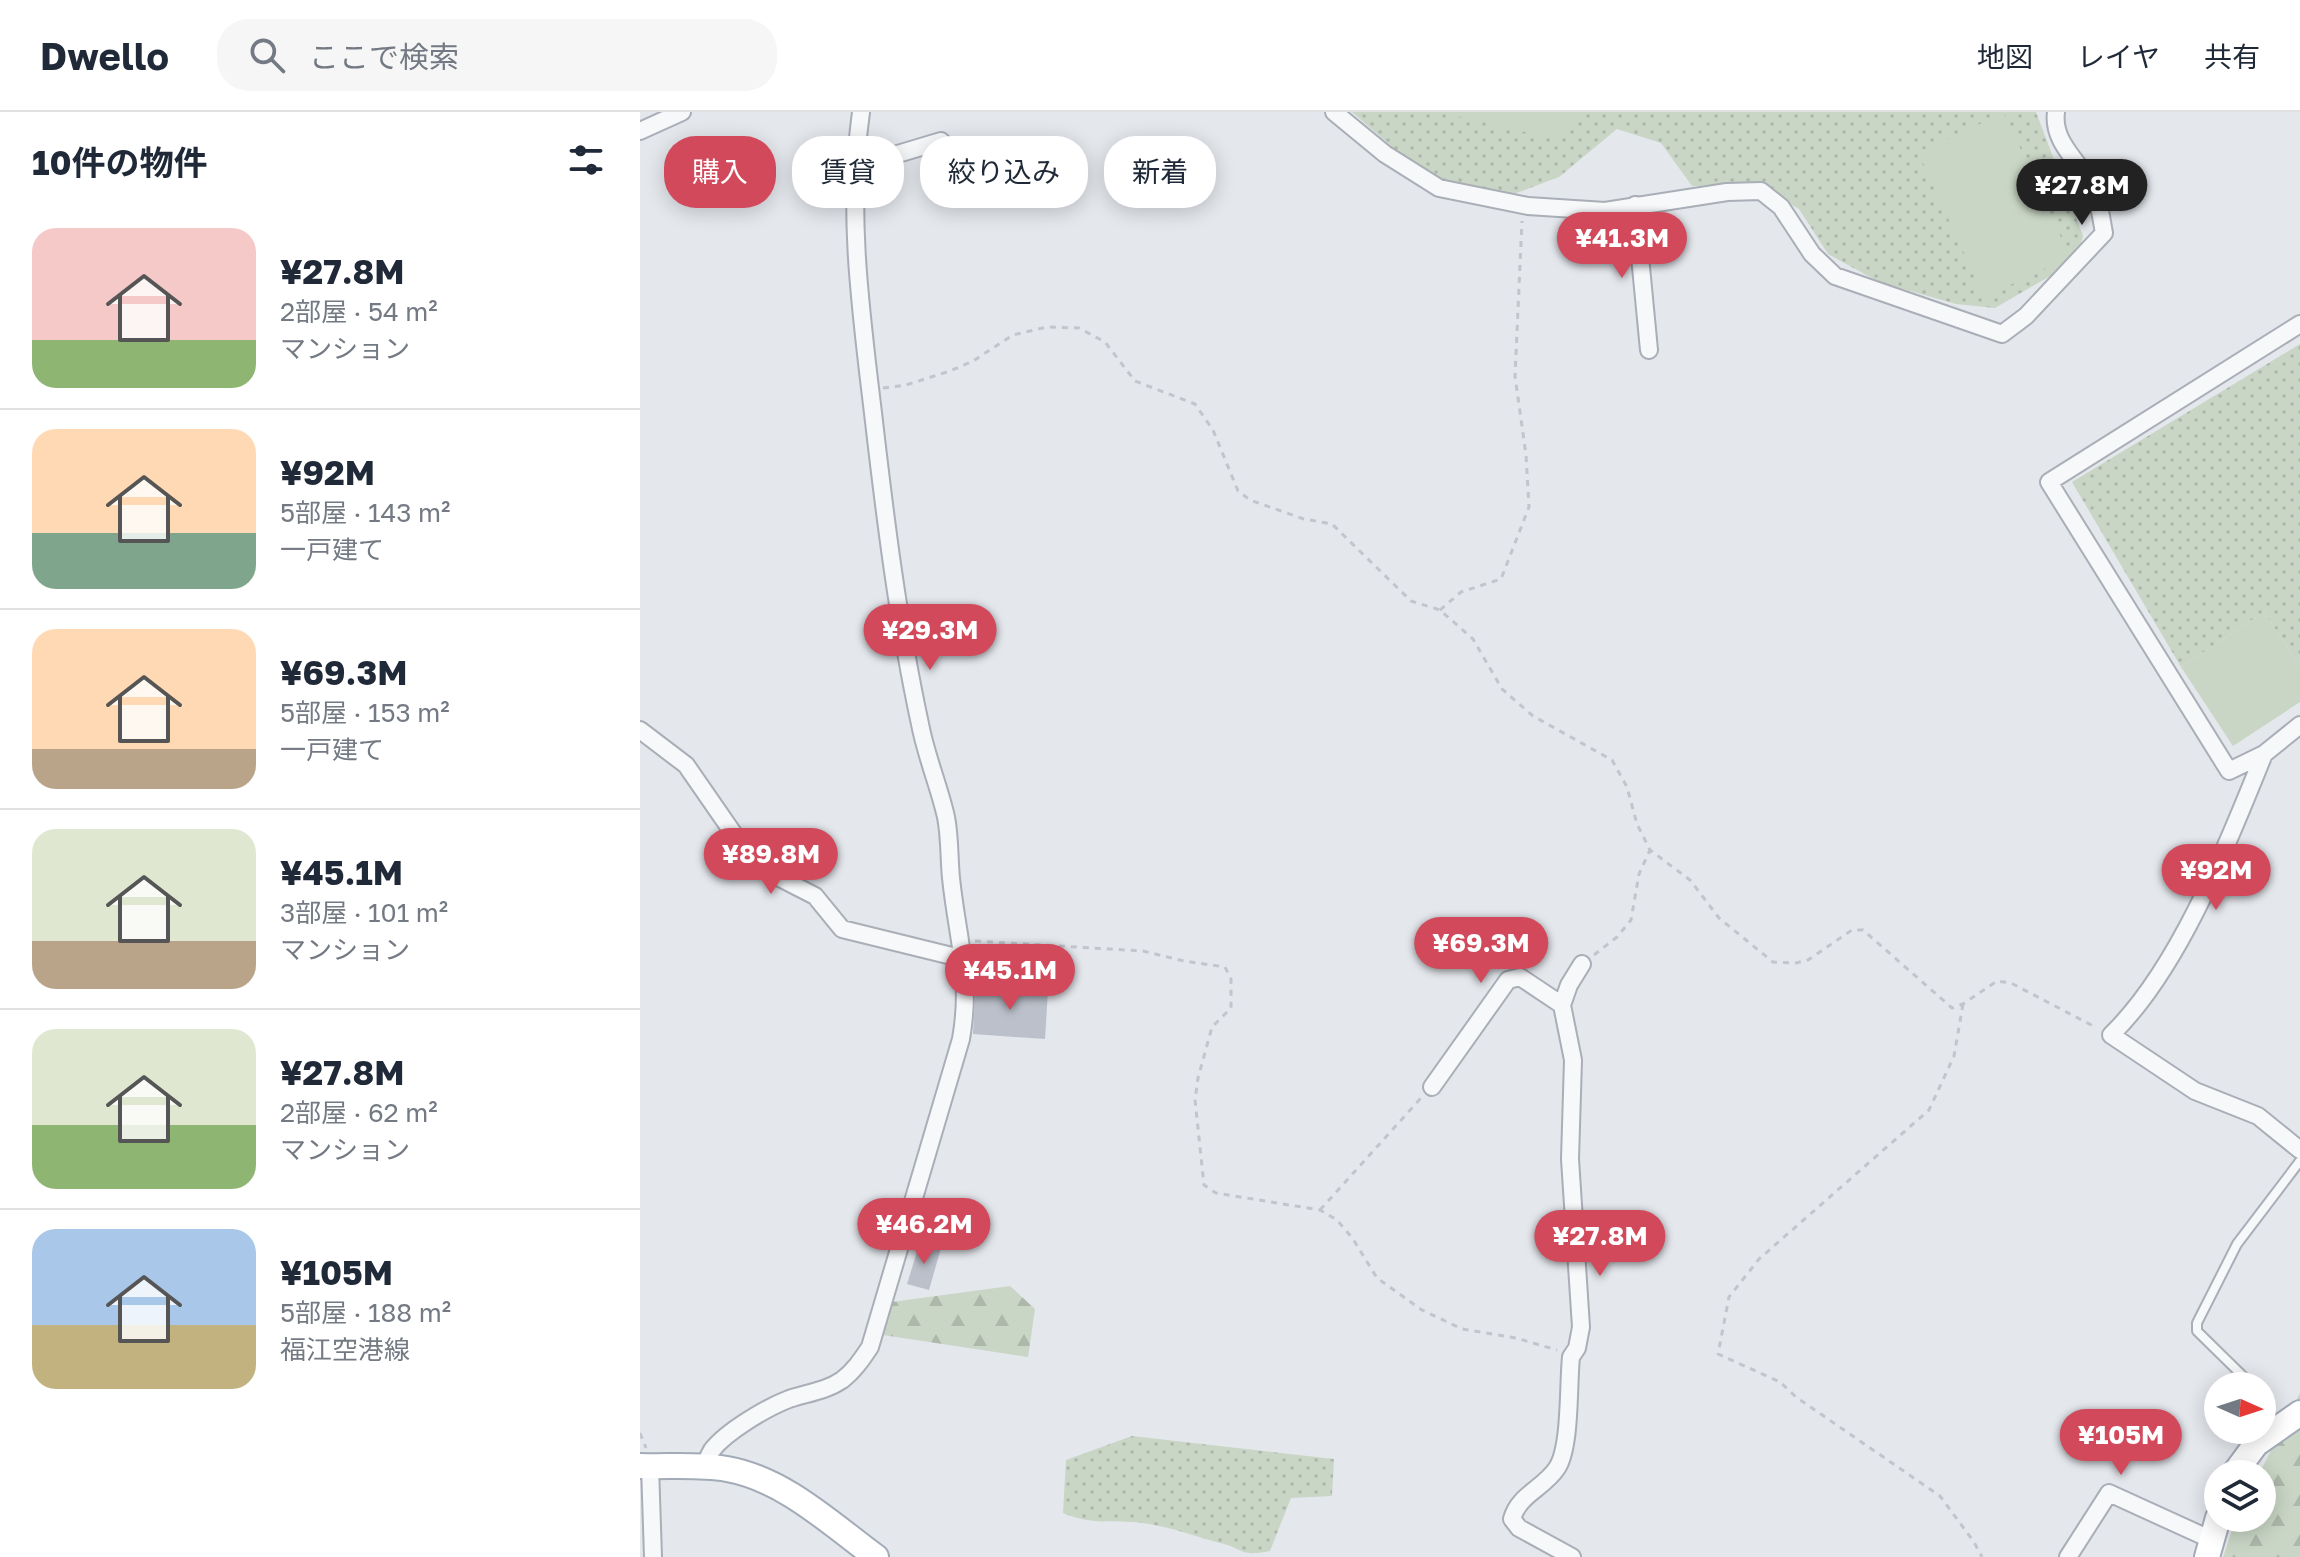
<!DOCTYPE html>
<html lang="ja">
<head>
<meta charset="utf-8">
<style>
  body { margin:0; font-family:"Golos Text","Noto Sans JP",sans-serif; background:#f6f6f7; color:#1f2937; height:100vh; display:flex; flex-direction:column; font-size:30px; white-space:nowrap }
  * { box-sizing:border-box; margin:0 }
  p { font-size:26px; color:#747a83 }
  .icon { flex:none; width:44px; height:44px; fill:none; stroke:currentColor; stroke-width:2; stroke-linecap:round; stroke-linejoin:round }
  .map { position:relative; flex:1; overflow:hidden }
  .details { display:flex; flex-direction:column; background:#fff; width:640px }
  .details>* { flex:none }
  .top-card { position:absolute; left:24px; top:24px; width:760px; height:72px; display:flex; gap:16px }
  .needle { width:52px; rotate:93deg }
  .controls { position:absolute; left:1564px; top:1260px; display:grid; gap:16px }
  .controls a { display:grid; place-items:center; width:72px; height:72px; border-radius:50%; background:#fff; box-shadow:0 4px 20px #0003; font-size:40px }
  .price { position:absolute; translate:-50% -68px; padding:0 18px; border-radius:28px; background:#d1495b; color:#fff; font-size:26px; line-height:52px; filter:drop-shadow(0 2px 4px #0008) }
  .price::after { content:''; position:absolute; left:50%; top:48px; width:24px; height:18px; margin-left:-12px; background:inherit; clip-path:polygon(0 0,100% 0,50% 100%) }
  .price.active { background:#222; color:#fff }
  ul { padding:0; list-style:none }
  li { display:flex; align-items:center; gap:24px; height:200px; padding:0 32px }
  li+li { border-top:2px solid #e0e1e3 }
  li span { display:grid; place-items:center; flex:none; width:224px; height:160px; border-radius:24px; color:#555 }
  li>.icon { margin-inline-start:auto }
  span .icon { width:96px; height:96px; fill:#fffc; stroke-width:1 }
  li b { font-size:34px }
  h2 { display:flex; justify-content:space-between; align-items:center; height:96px; padding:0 32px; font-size:34px }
  .pill { padding:0 28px; border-radius:32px; background:#fff; box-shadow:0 4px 20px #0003; font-size:28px; line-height:72px }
  .pill.active { background:#d1495b; color:#fff }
  header { display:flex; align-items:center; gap:48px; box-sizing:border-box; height:112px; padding:0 40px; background:#fff; border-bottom:2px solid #e0e1e3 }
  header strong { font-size:38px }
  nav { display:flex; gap:44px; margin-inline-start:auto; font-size:28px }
  .search { width:560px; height:72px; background:#f6f6f7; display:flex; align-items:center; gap:20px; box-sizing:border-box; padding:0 28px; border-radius:32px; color:#747a83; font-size:30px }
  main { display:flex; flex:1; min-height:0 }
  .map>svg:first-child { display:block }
</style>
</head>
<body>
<header>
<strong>Dwello</strong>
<div class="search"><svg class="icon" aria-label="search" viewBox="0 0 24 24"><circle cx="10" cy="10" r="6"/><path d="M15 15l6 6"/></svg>ここで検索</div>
<nav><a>地図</a><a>レイヤ</a><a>共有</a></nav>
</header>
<main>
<section class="details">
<h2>10件の物件<svg class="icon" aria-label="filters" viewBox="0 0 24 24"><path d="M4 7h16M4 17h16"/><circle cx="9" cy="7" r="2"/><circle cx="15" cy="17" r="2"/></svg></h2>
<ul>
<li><span style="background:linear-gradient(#f6c9c9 70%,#8fb573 0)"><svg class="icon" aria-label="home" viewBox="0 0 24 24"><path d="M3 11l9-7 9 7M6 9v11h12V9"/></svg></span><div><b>¥27.8M</b><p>2部屋 · 54 m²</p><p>マンション</p></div></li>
<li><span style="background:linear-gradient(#ffd9b3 65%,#7fa58c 0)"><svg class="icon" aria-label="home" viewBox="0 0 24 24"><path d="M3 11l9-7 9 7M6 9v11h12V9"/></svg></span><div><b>¥92M</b><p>5部屋 · 143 m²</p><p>一戸建て</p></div></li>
<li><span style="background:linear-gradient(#ffd9b3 75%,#b9a48a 0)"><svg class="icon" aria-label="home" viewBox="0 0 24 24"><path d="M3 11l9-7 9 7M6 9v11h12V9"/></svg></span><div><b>¥69.3M</b><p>5部屋 · 153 m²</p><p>一戸建て</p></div></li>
<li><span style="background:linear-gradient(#dfe7d0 70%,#b9a48a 0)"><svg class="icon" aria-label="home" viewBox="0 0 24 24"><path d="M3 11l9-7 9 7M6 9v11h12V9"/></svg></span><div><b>¥45.1M</b><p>3部屋 · 101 m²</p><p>マンション</p></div></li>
<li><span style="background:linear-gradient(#dfe7d0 60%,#8fb573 0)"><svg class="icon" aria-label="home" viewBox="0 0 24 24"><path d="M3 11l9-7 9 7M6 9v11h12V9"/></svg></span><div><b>¥27.8M</b><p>2部屋 · 62 m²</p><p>マンション</p></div></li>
<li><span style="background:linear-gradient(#a9c7e8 60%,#c2b280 0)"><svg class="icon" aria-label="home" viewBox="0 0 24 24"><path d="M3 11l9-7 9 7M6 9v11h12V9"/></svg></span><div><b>¥105M</b><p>5部屋 · 188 m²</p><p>福江空港線</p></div></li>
</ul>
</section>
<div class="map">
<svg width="1660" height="1445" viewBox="0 0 1660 1445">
  <defs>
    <pattern id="grass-dots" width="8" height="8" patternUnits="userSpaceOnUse" patternTransform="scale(2)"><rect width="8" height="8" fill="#c9d6c5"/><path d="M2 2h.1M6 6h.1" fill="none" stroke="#adb8ab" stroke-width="1.8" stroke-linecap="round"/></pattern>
    <pattern id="forest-firs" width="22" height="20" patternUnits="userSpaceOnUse" patternTransform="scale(2)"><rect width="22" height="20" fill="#c9d6c5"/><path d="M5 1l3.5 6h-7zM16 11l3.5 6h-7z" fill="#adb8ab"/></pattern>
  </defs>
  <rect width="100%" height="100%" fill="#e4e7ec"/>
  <path fill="url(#grass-dots)" d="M712,0H1396L1443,124L1436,149L1355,196L1316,192L1239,170L1188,142L1159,97L1119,73L1052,74L1021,31L977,17L919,65L869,84L788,66Z
    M1660,232V554L1624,500L1541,555L1432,370Z
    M492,1324L694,1347L692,1384L651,1386L630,1439C598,1445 606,1437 580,1431C554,1424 528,1414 502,1411C470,1407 455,1414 423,1401L426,1348Z"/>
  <path fill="url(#forest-firs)" d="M370,1174L395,1197L388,1245L243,1223L252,1190Z
    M1660,1281V1445H1583L1596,1406H1622V1362H1619Z"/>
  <path fill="#c9d6c5" d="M799,0H939L915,27Z
    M1364,1L1430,145L1344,185L1278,40Z
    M1624,500L1660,554V590L1593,634L1541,555Z"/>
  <path fill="#bbc0ca" d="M336,873L408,878L405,927L333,922Z
    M280,1130L301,1136L289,1178L267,1172Z"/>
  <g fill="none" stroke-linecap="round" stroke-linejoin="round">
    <g stroke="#a9aeb7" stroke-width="12">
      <path id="service" d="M1613,1274L1557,1219V1211L1597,1132L1660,1049
        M1622,1285L1625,1293L1622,1305"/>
    </g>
    <g stroke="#a9aeb7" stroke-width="20">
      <path id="minor" d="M694,0L745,42L799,76L888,94L965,99L1087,80L1121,79L1141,95L1172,142L1195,164L1362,222L1386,204L1464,121C1461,105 1459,86 1451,72C1438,48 1412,30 1416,0
        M0,19L42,0
        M216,38L251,44L301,29
        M995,93L1009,238
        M1660,212L1409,370L1589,659L1624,642L1660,613
        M0,618L46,653L109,744L138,765L175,784L202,817L324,847
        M1624,642C1588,731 1540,856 1471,923L1555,979L1618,1004L1660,1038
        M792,975L868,868L880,865L922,893
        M10,1354L13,1445
        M64,1355C66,1350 69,1343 72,1338C87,1319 126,1296 149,1287C167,1281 186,1279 202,1268C214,1259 222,1247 230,1235L321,927C332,865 317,825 311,766C309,746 310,725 306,705C299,674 286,644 280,612C258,510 245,405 233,301C221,201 207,100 221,0
        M932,1445L879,1416L872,1407C879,1382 903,1377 917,1356C931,1335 928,1272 931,1245L937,1236L941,1215L930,1047L933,948L922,893L929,873L942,852
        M1428,1445L1469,1381L1572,1428"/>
    </g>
    <g stroke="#a3abb8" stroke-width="28">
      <path id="primary" d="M0,1354C29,1355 59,1352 87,1357C144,1367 191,1412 236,1445
        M1594,1362L1616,1332L1660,1301
        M1567,1445L1578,1406"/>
    </g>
    <path stroke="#c2c5cb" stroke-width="3" stroke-dasharray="6 6" stroke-linecap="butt" d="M243,276L266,273L310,259L333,249L373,223L407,215L439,216L465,230L495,269L555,292L573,318L598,379L610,388L664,407L692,412L771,489L800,498L833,527L862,577L893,604L972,648L987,675L997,712L1010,738L1050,768L1079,806L1133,850L1156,851L1168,848L1212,818H1223L1312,896L1323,892L1357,869L1371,871L1457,916
      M800,498L821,480L861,467L889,395L886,343L875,264L882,109
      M335,829L503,839L544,849L585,855L591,867V896L572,915L558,966L555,988L564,1073L576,1081L680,1098L697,1108L713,1127L737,1166L782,1198L822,1217L876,1226L917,1238
      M954,843L977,825L991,808L999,762L1010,738
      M1323,892L1314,944L1289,998L1119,1147L1089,1185L1078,1242L1140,1270L1156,1285L1300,1384L1334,1430L1342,1445
      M680,1098L781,986
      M0,1321L6,1336"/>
    <use href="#service" stroke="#f7f8fa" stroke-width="8"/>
    <use href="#minor" stroke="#f7f8fa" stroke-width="16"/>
    <use href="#primary" stroke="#fff" stroke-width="24"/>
  </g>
</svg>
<div class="controls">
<a><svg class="needle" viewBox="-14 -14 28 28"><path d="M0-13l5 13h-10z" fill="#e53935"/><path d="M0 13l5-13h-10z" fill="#747a83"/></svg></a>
<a><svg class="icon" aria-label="layers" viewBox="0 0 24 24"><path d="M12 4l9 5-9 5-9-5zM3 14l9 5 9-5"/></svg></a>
</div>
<b class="price active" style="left:1442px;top:115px">¥27.8M</b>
<b class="price" style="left:982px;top:168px">¥41.3M</b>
<b class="price" style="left:290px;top:560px">¥29.3M</b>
<b class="price" style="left:131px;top:784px">¥89.8M</b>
<b class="price" style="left:1576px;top:800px">¥92M</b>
<b class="price" style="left:841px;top:873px">¥69.3M</b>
<b class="price" style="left:370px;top:900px">¥45.1M</b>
<b class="price" style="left:284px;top:1154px">¥46.2M</b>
<b class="price" style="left:960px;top:1166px">¥27.8M</b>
<b class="price" style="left:1481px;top:1365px">¥105M</b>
<div class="top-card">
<a class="pill active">購入</a>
<a class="pill">賃貸</a>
<a class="pill">絞り込み</a>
<a class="pill">新着</a>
</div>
</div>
</main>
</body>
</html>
